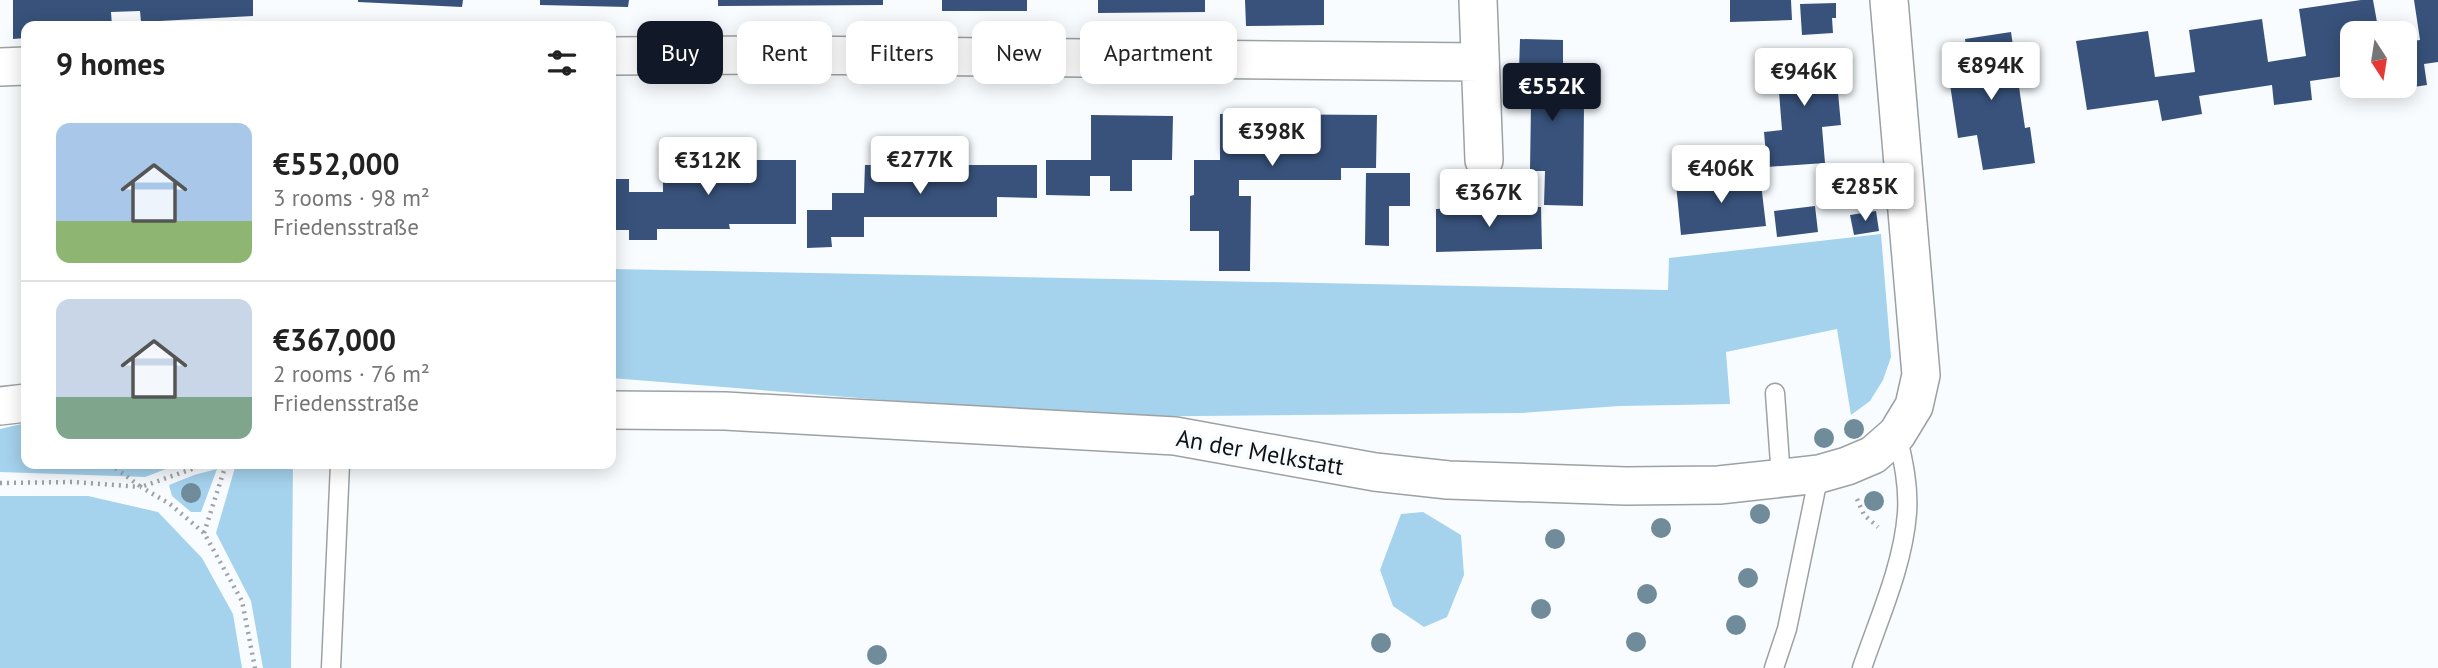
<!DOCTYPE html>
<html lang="en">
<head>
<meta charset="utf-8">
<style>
  body { margin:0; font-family:"PT Sans",sans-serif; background:#f2f2f2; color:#222; height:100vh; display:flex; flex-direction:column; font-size:26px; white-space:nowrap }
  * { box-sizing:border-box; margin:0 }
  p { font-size:23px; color:#767676 }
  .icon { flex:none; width:38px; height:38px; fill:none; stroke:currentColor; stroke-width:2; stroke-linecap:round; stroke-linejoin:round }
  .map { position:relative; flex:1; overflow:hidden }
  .side { position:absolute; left:21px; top:21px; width:595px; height:448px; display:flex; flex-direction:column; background:#fff; border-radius:14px; box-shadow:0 4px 18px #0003 }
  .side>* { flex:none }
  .hud { position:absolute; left:637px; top:21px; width:665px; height:63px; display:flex; gap:14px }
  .needle { width:46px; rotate:168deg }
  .tools { position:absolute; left:2340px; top:21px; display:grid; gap:14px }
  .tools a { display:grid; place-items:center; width:77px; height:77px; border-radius:14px; background:#fff; box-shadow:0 4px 18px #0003; font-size:35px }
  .price { position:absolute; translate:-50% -60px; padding:0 16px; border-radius:7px; background:#fff; color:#222; font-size:23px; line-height:46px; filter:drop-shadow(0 2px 4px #0008) }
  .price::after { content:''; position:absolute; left:50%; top:42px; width:21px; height:16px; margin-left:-10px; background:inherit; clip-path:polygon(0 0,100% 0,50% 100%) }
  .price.current { background:#111827; color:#fff }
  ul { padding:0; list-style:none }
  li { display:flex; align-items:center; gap:21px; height:175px; padding:0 35px }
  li+li { border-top:2px solid #e0e0e0 }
  li span { display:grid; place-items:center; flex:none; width:196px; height:140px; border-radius:14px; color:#555 }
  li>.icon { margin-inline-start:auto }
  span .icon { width:84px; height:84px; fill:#fffc; stroke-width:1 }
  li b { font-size:30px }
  h2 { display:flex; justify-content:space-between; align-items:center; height:84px; padding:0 35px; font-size:30px }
  .chip { padding:0 24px; border-radius:14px; background:#fff; box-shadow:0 4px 18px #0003; font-size:24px; line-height:63px }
  .chip.current { background:#111827; color:#fff }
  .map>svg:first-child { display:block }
</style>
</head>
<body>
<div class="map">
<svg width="2438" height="668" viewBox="0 0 2438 668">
  <rect width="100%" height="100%" fill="#f8fcff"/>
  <path fill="#a5d2ed" d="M1881,234L1891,357L1883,380L1870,401L1851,415L1837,329L1726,352L1730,404L1619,406L1522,413L1096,417L611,378V269L1668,290L1669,258Z
    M26,423V464H179L145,477L0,472V429Z
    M236,464H293L291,668H263L251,601L216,533Z
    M217,469L201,512H191L172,496L169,485L194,475Z
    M0,496H88L158,512L202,558L233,614L242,668H0Z
    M1423,512L1461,535L1464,575L1447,617L1424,627L1393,606L1380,570L1401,514Z"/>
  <path fill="#38527b" d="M13,0H253V16L141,22L140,11L111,12L112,26H26V38L13,39Z
    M358,0H463L462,7L358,2Z
    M540,0H629L628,7L540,5Z
    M718,0H883V5L718,6Z
    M942,0H1027V11H942Z
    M1098,0H1205V12L1098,13Z
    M1245,0H1324V25L1246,26Z
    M1730,0H1791L1792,20L1730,22Z
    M2361,0H2373L2379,33H2352V75L2310,81L2312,100L2274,105L2272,85L2199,96L2202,114L2162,121L2158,100L2087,110L2076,41L2148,31L2155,77L2195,72L2189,30L2262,19L2268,62L2306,56L2299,9Z
    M2414,0H2438V62L2424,64L2427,85L2387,91L2386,86H2404V42L2420,40Z
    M1836,3V18H1832L1833,33L1802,35L1800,4Z
    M2011,32L2025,128L2030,127L2035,163L1983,170L1977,135L1958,138L1947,64L1968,61L1965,39Z
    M1520,39L1563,40V78L1553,79L1552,103L1584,104L1583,206L1544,205L1545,171H1530L1531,103L1518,102Z
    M1834,49L1841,125L1822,127L1825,163L1767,167L1764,132L1782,130L1776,54Z
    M1220,114L1377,115L1376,168H1341V180H1239V196H1251L1250,271H1219V231H1190V196L1194,195V160H1220Z
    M1091,115L1173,116L1172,160H1132V191H1110V176H1090V196L1046,195V160H1091Z
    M663,160H796V224H729L730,229H657V240H629V230H611V179H629V192H663Z
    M865,165H1037V198L997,197V217H864V237H831L832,247L807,248V210H832V193H864Z
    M1366,173H1410V206H1389V246L1365,245Z
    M1760,175L1766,226L1681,235L1676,184Z
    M1815,206L1818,232L1777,237L1774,211Z
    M1489,207H1541L1542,249L1436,252V209Z
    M1876,211L1879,231L1854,235L1850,215Z"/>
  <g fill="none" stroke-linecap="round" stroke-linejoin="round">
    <g stroke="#9da1a3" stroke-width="21">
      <path id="service" d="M1775,393L1781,478
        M331,668L340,464
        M1774,668L1787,629L1819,474
        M1862,668C1879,618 1903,566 1907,513C1909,486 1903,460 1897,434"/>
    </g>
    <g stroke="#9da1a3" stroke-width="40">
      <path id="minor" d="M1478,0L1484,160
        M611,56L785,55L1479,62
        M0,67L26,66
        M0,406L26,403
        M611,410L725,411L1175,436L1375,472L1448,480L1626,486L1719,485L1819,474L1847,466L1873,455L1897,434L1914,406L1921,375L1889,0"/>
    </g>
    <path stroke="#9fa2a4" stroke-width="4.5" stroke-dasharray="2 5" stroke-linecap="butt" d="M110,464L141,487L206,464
      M0,483L74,482L141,487L170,504L204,533L242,601L255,668
      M1857,499L1864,515L1878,527
      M204,533L226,464"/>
    <use href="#service" stroke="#fff" stroke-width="18"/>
    <use href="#minor" stroke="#fff" stroke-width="37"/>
  </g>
  <g fill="#708c9a">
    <circle cx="1854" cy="429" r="10"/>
    <circle cx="1824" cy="438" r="10"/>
    <circle cx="191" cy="493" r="10"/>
    <circle cx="1874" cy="501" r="10"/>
    <circle cx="1760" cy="514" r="10"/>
    <circle cx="1661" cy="528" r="10"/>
    <circle cx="1555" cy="539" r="10"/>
    <circle cx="1748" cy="578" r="10"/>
    <circle cx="1647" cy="594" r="10"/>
    <circle cx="1541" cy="609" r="10"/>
    <circle cx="1736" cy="625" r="10"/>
    <circle cx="1636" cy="642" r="10"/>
    <circle cx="1381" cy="643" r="10"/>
    <circle cx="877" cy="655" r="10"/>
  </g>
  <g text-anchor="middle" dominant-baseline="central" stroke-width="7" stroke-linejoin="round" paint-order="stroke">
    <g font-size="24" fill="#101112" stroke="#f8fcff">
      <text transform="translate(1260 452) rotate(10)">An der Melkstatt</text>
    </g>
  </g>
</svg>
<div class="tools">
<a><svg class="needle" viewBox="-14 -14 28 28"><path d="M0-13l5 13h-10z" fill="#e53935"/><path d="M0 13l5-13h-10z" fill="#767676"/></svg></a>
</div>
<b class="price" style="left:1991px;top:102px">€894K</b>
<b class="price" style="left:1804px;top:108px">€946K</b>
<b class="price current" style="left:1552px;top:123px">€552K</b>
<b class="price" style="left:1272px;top:168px">€398K</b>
<b class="price" style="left:920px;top:196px">€277K</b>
<b class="price" style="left:708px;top:197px">€312K</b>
<b class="price" style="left:1721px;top:205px">€406K</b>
<b class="price" style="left:1865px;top:223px">€285K</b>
<b class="price" style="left:1489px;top:229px">€367K</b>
<div class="hud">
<a class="chip current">Buy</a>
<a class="chip">Rent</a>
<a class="chip">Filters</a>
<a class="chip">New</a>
<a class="chip">Apartment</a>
</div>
<section class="side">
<h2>9 homes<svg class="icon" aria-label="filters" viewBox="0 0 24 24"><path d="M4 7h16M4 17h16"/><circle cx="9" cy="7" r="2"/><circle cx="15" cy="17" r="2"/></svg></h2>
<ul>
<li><span style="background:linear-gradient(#a9c7e8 70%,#8fb573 0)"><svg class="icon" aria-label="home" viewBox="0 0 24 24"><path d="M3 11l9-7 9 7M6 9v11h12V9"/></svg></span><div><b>€552,000</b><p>3 rooms · 98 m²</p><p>Friedensstraße</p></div></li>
<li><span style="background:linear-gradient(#c9d6e8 70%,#7fa58c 0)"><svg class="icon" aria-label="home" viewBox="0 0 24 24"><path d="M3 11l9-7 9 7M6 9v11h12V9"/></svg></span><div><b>€367,000</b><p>2 rooms · 76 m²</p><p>Friedensstraße</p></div></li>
</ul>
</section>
</div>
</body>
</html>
